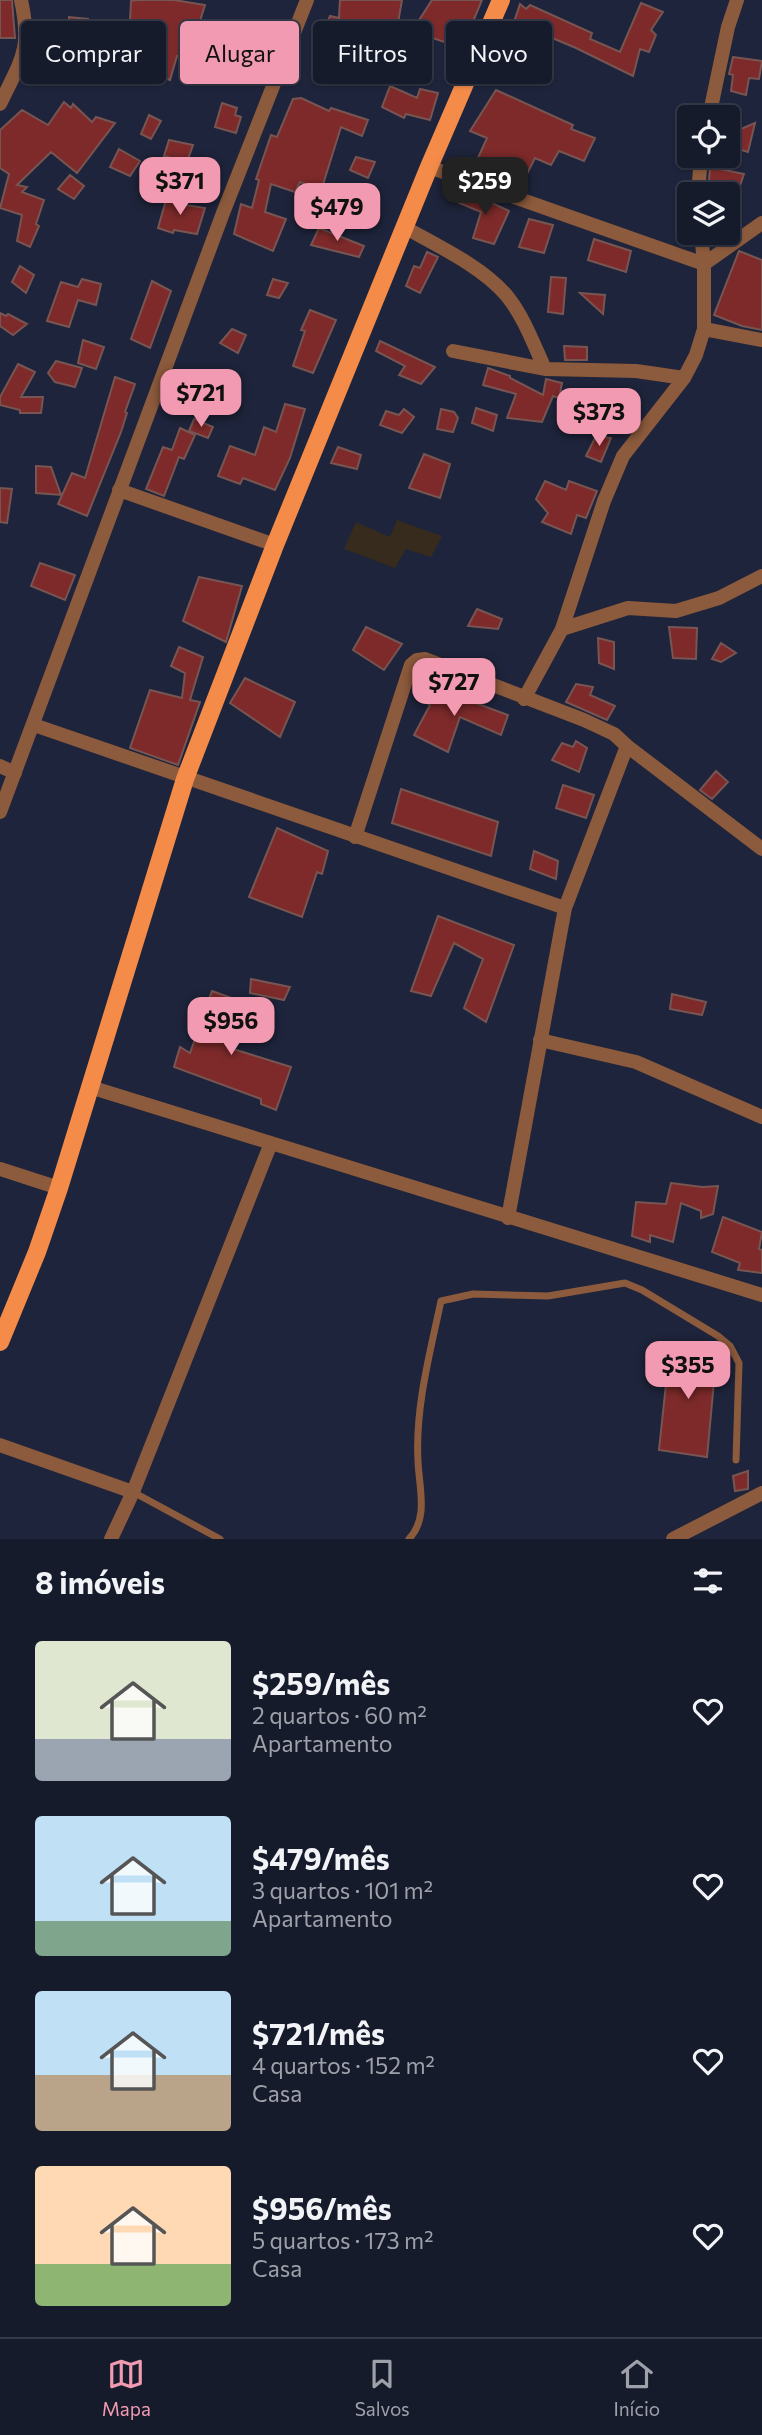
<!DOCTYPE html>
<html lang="pt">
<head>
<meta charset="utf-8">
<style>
  body { margin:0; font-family:Commissioner,sans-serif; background:#232838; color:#f1f3f6; height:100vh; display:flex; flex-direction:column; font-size:26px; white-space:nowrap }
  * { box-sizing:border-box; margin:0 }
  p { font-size:23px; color:#9ea1a9 }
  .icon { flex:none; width:38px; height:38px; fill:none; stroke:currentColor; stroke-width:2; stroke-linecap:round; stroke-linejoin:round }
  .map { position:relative; height:1539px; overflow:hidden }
  .panel { display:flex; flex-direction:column; background:#161b2c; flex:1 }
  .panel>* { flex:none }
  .top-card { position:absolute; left:21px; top:21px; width:721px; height:63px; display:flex; gap:14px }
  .buttons { position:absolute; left:677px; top:105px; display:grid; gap:14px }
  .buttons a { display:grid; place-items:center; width:63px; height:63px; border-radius:7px; background:#161b2c; box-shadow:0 2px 5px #0004,0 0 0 2px #353948; font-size:35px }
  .price { position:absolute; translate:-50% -60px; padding:0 16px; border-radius:14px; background:#f19ab1; color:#111; font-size:23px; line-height:46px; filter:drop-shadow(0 2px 4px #0008) }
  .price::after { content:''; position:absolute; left:50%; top:42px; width:21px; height:16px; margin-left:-10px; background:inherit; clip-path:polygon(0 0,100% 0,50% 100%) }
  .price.selected { background:#222; color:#fff }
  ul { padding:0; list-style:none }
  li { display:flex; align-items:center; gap:21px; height:175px; padding:0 35px }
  li span { display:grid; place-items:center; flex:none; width:196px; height:140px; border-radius:7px; color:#555 }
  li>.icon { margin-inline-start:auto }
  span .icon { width:84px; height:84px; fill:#fffc; stroke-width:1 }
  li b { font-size:30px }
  h2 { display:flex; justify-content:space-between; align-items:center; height:84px; padding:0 35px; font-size:30px }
  .tag { padding:0 24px; border-radius:7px; background:#161b2c; box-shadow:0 2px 5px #0004,0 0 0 2px #353948; font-size:24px; line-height:63px }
  .tag.selected { background:#f19ab1; color:#111 }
  .menu { display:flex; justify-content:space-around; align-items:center; height:98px; border-top:2px solid #353948; background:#161b2c; font-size:19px; color:#9ea1a9 }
  .menu a { display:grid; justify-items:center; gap:4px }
  .menu .selected { color:#f19ab1 }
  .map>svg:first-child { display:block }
</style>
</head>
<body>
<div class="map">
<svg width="762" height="1539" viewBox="0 0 762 1539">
  <rect width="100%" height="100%" fill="#1e243b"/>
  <path fill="#362b1c" d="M397,520L442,536L431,557L406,549L395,568L344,549L356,522L390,537Z"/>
  <path fill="#7e2a2a" stroke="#765552" stroke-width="2" d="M0,0H12L15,38H0Z
    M137,0H174L205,5L195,37L213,40L208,59L194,50L187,59L177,56L170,80L139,66L145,48L106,44V51H89L94,37L69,36V17L88,19V22L130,20L131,1Z
    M340,0H402L391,63L411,34L415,36L399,80L372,75L382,37L347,28L341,43L323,34L330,16L339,18Z
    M432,0H482L462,48L412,31Z
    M641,3L663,12L651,30L656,35L649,52L640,49L633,76L576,48L514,22L520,4L526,9L530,5L592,33L590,39L620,52Z
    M226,23L245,33L233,54L219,46Z
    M41,41L55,48L68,67L59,74L34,54Z
    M733,57L762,61L759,79L749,78L746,95L731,91L733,75L729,74Z
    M390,86L417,98L420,89L438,93L430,120L406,114L404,118L382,107Z
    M496,90L573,125L571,129L595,138L584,161L559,151L551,165L535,158L520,188L473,169L487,138L470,131Z
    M301,98L329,111L331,108L368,120L362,136L341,127L321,191L300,182L295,192L271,184L265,212L286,219L273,251L234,234L241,204L252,208L259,180L256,179L271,135L277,137L293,99Z
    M64,102L71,108L73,104L92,122L96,117L115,123L77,173L51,152L17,185L27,187L22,192L44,200L36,224L39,226L30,247L17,241L22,215L0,208L9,174L0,168V130L22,110L48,125Z
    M222,103L237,108L235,115L241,117L236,133L215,127Z
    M149,115L161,121L151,139L141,134Z
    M755,123L748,152L728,146V131L734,132Z
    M169,140L193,145L187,162L164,156Z
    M119,149L140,161L130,176L110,167Z
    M356,157L375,162L368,178L350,170Z
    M710,167L744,174L737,194H708Z
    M70,175L84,186L74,199L58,189Z
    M464,190L509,211L494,244L473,238L481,212L457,202Z
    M168,193L181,199L179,204L205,208L197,234L174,230L173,233L158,228Z
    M529,219L553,225L544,253L519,247Z
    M319,228L364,246L359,257L311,245Z
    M594,239L631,251L626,272L588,260Z
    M739,251L762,260V330L742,326L714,315Z
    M427,252L438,257L420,293L406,286L414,266L420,268Z
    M20,266L34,275L26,293L12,282Z
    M551,277L566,278L563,314L548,312Z
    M82,279L101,284L96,305L78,300L69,327L47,321L61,282L78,287Z
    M273,279L288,283L279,298L267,295Z
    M152,281L171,291L150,348L131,339Z
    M580,293L605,295L603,314Z
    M310,310L336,320L313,373L293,366L305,331L301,330Z
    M0,313L6,316L8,314L27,324L13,335L0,326Z
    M232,329L246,335L238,353L220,343Z
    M83,340L104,347L96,369L78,363Z
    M380,341L435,367L421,384L399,375L405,366L376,351Z
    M564,346L587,347V360H565Z
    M56,361L82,368L75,387L55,382L48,373Z
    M18,364L35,372L21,397H43L41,413H20V410L0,405V397Z
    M488,368L510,376V378L543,395L546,379L562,383L559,398L553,396L542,422L507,418L516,394L483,385Z
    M115,377L135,384L125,412L127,413L121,432L87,516L58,504L72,473L85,478Z
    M285,404L305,409L290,458L275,490L243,478L240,484L218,476L230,446L255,455L264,427L276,432Z
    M476,408L497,415L493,431L472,423Z
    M404,409L414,417L402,433L380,425L386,411L399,415Z
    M441,409L454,412L458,418L453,432L437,429Z
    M194,419L213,427L208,438L189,431Z
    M180,428L195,435L184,459L179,457L164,496L146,489L163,447L172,450Z
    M596,436L611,438L601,462L586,456Z
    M338,447L361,455L357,469L331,463Z
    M424,454L450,464L440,498L409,488Z
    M36,466L51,467L61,495L36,493Z
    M545,481L566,490L569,481L597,491L586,518L577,515L571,534L542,522L548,513L536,499Z
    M0,488L12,489L7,523L0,522Z
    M40,563L75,575L65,600L31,586Z
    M199,577L242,586L226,642L183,621Z
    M477,609L502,619L498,629L468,626Z
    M366,627L402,644L384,670L353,650Z
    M669,627L697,628L696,659L673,658Z
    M598,638L614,642V669L599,663Z
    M721,643L736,653L721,662L712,659Z
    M179,647L203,657L190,700L200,702L178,765L130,748L150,690L182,698L185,673L171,666Z
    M245,678L295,702L280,737L230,703Z
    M576,684L593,687L590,695L615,706L607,720L566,702Z
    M427,685L508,715L501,735L460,717L448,752L414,735L430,705L425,702Z
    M576,741L587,748L579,772L552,760L562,743L573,747Z
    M716,771L728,782L712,799L700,790Z
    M563,785L594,795L586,818L556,808Z
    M401,789L498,822L491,856L392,823Z
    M277,828L328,851L322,874L317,872L302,917L249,897Z
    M534,851L558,861L556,879L530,869Z
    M438,916L514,945L486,1022L464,1008L483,959L454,943L431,996L411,991Z
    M251,979L290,987L284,1000L250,993Z
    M212,991L237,1000L230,1048L291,1067L276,1110L261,1104V1099L174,1067L180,1047L190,1053Z
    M672,994L706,1002L702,1015L670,1009Z
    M671,1183L702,1187L718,1186L713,1214L701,1218V1211L681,1203L673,1242L650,1235V1242L632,1236L636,1202L666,1204Z
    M723,1217L762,1232L759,1249L762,1250V1273L738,1270L740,1263L712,1252Z
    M670,1346L717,1349L707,1457L659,1450Z
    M748,1471V1489L735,1491L733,1476Z"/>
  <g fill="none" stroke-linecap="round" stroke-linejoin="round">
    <path stroke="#8c5a3c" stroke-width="7" d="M133,1492L220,1539
      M409,1539C429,1518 419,1488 418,1461C415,1408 430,1353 441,1301L473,1294L548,1296L625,1283L642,1290L718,1336L730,1346L739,1363L736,1460"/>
    <path stroke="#8c5a3c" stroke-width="14" d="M0,104C21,60 32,50 21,0
      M709,117L728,27L737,0
      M429,167L704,264L762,223
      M698,194L701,156
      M404,227C438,246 483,267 507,296C524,317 534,345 545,369
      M704,329L762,340
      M453,351L545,369L636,371L684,378
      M119,490L275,545
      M562,629L628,608L676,611L719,598L762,576
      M524,699L562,629L604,501L623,456L684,378L696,355L704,329V264L701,233
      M34,725L565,908
      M627,746L762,849
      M0,766L15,773
      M0,812L223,213L307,0
      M355,837L411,665L417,660L425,659L584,720L614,734L627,746L565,908L508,1218
      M540,1040L636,1062L762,1117
      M90,1087L762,1295
      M0,1169L59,1188
      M0,1445L133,1492
      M111,1539L133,1492L271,1143
      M673,1539L762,1493"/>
    <path stroke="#f48b49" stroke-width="18" d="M0,1342L37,1252L59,1188L185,779L275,545L429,167L501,0"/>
  </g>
</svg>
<div class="buttons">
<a><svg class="icon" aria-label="locate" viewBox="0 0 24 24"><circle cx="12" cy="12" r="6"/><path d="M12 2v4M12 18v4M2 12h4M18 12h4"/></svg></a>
<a><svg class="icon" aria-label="layers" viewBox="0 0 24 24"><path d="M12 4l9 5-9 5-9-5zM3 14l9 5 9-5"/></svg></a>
</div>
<b class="price" style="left:180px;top:217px">$371</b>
<b class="price selected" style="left:485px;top:217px">$259</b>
<b class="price" style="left:337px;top:243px">$479</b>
<b class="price" style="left:201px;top:429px">$721</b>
<b class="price" style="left:599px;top:448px">$373</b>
<b class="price" style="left:454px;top:718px">$727</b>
<b class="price" style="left:231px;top:1057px">$956</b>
<b class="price" style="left:688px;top:1401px">$355</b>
<div class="top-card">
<a class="tag">Comprar</a>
<a class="tag selected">Alugar</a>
<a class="tag">Filtros</a>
<a class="tag">Novo</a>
</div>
</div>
<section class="panel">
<h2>8 imóveis<svg class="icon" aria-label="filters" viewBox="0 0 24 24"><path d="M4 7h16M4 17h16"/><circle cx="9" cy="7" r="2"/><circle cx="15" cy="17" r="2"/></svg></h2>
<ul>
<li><span style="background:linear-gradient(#dfe7d0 70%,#9aa5b1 0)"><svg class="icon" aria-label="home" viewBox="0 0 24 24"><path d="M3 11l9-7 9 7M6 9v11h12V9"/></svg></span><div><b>$259/mês</b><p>2 quartos · 60 m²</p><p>Apartamento</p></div><svg class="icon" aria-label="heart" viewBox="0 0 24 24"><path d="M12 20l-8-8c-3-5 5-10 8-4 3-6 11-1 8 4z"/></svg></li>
<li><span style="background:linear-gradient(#bfe0f5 75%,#7fa58c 0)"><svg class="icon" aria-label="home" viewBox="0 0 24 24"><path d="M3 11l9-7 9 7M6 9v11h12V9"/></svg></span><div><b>$479/mês</b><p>3 quartos · 101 m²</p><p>Apartamento</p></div><svg class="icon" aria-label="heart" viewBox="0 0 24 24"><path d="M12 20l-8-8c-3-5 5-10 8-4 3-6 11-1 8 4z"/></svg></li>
<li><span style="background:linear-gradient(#bfe0f5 60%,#b9a48a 0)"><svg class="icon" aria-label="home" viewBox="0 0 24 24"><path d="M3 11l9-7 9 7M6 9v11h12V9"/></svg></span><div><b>$721/mês</b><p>4 quartos · 152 m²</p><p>Casa</p></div><svg class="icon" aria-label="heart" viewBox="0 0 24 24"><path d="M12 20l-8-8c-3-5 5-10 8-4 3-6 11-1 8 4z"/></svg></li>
<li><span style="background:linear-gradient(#ffd9b3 70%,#8fb573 0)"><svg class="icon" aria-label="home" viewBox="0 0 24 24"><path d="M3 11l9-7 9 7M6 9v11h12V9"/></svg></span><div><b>$956/mês</b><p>5 quartos · 173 m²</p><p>Casa</p></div><svg class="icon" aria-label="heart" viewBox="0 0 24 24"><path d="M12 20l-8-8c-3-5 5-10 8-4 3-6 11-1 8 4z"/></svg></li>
</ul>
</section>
<nav class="menu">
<a class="selected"><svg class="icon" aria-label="map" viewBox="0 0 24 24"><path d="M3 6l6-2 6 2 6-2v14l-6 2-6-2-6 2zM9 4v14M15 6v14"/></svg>Mapa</a>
<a><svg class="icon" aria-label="saved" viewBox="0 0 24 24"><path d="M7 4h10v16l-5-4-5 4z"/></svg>Salvos</a>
<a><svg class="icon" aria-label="home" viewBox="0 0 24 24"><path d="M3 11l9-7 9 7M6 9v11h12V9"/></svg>Início</a>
</nav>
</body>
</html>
